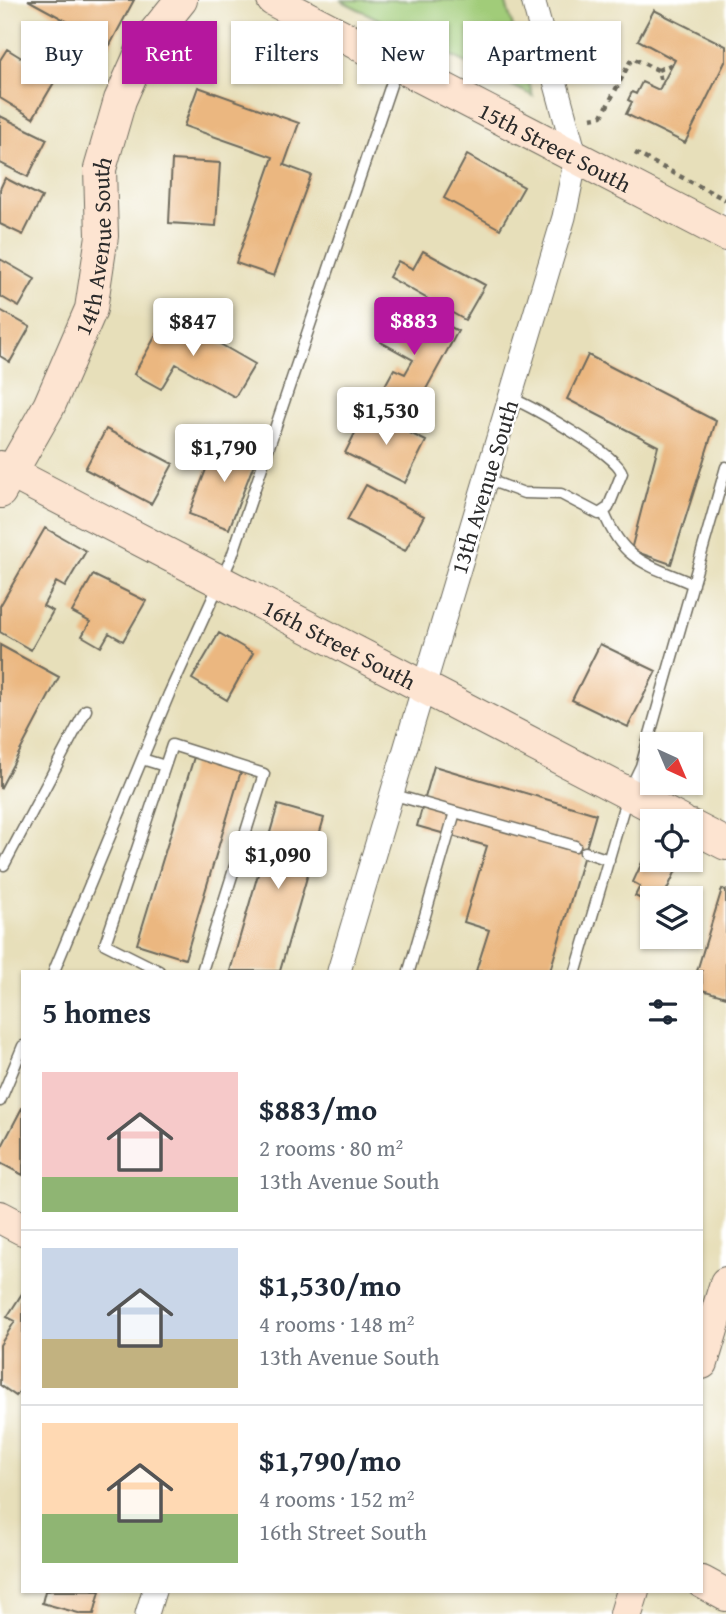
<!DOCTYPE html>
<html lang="en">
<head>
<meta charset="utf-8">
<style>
  body { margin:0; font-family:"Gentium Book Plus",serif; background:#f2f2f3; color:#1f2937; height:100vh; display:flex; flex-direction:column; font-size:26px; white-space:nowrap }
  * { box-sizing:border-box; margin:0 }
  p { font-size:23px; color:#747a83 }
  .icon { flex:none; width:38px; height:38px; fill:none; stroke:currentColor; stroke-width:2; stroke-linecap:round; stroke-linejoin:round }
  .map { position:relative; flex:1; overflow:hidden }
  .sheet { position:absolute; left:21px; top:970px; width:682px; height:623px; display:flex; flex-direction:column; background:#fff; border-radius:0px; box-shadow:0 2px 5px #0004 }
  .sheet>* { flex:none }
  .hud { position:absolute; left:21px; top:21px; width:684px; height:63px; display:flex; gap:14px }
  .needle { width:46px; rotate:136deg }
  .tools { position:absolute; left:640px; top:732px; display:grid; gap:14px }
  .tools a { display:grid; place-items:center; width:63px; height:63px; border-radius:0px; background:#fff; box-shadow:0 2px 5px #0004; font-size:35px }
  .price { position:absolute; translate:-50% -60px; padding:0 16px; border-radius:7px; background:#fff; color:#222; font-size:23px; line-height:46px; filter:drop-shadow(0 2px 4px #0008) }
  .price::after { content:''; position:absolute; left:50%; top:42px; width:21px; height:16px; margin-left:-10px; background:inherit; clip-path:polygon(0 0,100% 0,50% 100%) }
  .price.current { background:#b5179e; color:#fff }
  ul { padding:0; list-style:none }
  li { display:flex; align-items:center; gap:21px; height:175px; padding:0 21px }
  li+li { border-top:2px solid #e0e1e3 }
  li span { display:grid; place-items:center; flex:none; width:196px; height:140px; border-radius:0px; color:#555 }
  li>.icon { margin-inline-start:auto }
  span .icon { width:84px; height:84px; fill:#fffc; stroke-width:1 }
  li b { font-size:30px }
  h2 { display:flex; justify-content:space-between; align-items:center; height:84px; padding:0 21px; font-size:30px }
  .chip { padding:0 24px; border-radius:0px; background:#fff; box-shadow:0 2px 5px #0004; font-size:24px; line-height:63px }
  .chip.current { background:#b5179e; color:#fff }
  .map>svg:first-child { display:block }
</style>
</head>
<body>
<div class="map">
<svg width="726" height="1614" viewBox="0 0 726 1614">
  <rect width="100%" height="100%" fill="#fff"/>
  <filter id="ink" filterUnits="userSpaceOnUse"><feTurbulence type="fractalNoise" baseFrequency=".0143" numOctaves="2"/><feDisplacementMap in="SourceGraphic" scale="14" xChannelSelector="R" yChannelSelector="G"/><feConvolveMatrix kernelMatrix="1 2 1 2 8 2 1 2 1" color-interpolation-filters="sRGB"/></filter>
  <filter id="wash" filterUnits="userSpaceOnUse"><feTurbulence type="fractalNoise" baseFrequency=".00686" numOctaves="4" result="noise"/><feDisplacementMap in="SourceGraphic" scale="28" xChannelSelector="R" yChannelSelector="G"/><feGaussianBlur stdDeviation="1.57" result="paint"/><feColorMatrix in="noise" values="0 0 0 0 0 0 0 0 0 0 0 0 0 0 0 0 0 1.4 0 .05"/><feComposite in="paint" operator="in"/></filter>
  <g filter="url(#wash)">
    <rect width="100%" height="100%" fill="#e7dfba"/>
    <path fill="#a1cc79" stroke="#667c52" stroke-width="2" d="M340,0H505L533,96Z"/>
    <g id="blocks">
      <path fill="#ebb780" d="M28,0H134L110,45Z
        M654,10L726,46V60L685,143L626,114L632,102L628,100L632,92L636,94L642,82L659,90L675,60L638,40Z
        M7,49L56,79L33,118L0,98V60Z
        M198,87L299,123L284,165L311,175L274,276L236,263L273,157L184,126Z
        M0,116L47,139L28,177L0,163Z
        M467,155L524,187L500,229L444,198Z
        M172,160L220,163L216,226L169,223Z
        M5,178L42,197L23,235L0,224V189Z
        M423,251L485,285L465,320L389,277L398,261L413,269Z
        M0,259L35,279L19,307L0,296Z
        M403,301L458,331L409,420L376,402L394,369L405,374L413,360L381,342Z
        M0,310L30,327L10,362L0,356Z
        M168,314L255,364L235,397L176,364L161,389L134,374Z
        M588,355L716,421L671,564L631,550L658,446L567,399Z
        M366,411L426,441L405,483L345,453Z
        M106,429L173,464L151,504L85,469Z
        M218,438L258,453L229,529L189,514Z
        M366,485L424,516L405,551L347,520Z
        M45,528L86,551L65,587L56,582L43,606L53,611L31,650L0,632V606Z
        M93,575L146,601L123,641L109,633L101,647L82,636L90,622L72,612Z
        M219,633L253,653L227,700L192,679Z
        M600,644L656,671L628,727L572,700Z
        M0,645L59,677L0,789Z
        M194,757L241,771L185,959L137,944Z
        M434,766L596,814L550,971H476L489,930L464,922L487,846L417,826Z
        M278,805L324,818L280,971H230Z
        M649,847L653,849V859L680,862L663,898L653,895L649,903L635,896L640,886L633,882Z
        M722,889L726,890V997L702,990V971H697Z
        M23,1106V1175L0,1163V1150Z
        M23,1292V1386L16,1396L0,1385V1345L15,1321L7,1317Z
        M45,1591H100L94,1614H82L42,1603Z"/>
    </g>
  </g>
  <g filter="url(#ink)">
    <use href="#blocks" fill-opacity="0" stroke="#6d6a5d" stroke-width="2"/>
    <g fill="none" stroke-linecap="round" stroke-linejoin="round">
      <g stroke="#6d6a5d" stroke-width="13">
        <path id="lane" d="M486,479L524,493L561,494L599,514L608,508L622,473C617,454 532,407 511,398
          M604,513C624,562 647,564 693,584
          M142,759L165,766L105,944L159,971
          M165,766L172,745L264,774L202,971
          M391,794L575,846
          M585,852L609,860
          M4,865L86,710
          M54,971L169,694L232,556L397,67
          M409,971L455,812
          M576,971L628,793L641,766L726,467
          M0,1101L23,1046"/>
      </g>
      <g stroke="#6d6a5d" stroke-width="25">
        <path id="street" d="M339,971L564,217L576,158L533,0
          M147,1614L154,1591"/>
      </g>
      <g stroke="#6d6a5d" stroke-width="34">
        <g id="secondary">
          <path id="s1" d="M273,0L726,235"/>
          <path id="s2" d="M0,467L681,821"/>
          <path id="s3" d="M0,492L49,406L91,309L102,236L100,169L120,100L144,46L181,0"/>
          <path d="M691,826L726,844"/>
          <path d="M0,1217L23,1229"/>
          <path d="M702,1363L726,1283"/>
          <path d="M702,1582L726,1595"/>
          <path d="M626,1614L633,1591"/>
        </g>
      </g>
      <path stroke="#6d6a5d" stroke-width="4.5" stroke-dasharray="5 5" stroke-linecap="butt" d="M658,70L673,64
        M591,118L602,116L632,58L658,70L662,85
        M635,153L726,200"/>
      <use href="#lane" stroke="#fff" stroke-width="10"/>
      <use href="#street" stroke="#fff" stroke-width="23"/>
      <use href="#secondary" stroke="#fde4d1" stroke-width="32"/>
    </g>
  </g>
  <g text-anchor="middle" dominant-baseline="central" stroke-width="5" stroke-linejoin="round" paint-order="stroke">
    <g font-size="23" fill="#2b2b2b" stroke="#fff">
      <text stroke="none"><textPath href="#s1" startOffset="318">15th Street South</textPath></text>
      <text stroke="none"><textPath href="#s3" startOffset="268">14th Avenue South</textPath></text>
      <text transform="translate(484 487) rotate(-73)">13th Avenue South</text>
      <text stroke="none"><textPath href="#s2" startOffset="383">16th Street South</textPath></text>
    </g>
  </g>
</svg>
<div class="tools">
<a><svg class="needle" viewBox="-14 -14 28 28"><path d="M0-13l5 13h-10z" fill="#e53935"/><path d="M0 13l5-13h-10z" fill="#747a83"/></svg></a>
<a><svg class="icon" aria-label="locate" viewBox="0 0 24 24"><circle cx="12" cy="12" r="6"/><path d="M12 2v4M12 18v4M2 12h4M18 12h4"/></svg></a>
<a><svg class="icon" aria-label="layers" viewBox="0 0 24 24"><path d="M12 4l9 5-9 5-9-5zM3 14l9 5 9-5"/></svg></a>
</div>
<b class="price current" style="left:414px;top:357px">$883</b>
<b class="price" style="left:193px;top:358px">$847</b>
<b class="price" style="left:386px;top:447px">$1,530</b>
<b class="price" style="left:224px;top:484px">$1,790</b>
<b class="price" style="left:278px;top:891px">$1,090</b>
<div class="hud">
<a class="chip">Buy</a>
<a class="chip current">Rent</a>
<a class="chip">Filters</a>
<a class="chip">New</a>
<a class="chip">Apartment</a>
</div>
<section class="sheet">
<h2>5 homes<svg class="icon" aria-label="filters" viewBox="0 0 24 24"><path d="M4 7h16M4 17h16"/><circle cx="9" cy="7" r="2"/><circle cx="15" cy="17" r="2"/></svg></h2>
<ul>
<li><span style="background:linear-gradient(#f6c9c9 75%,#8fb573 0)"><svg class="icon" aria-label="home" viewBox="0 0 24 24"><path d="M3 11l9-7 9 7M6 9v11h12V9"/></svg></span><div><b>$883/mo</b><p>2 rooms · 80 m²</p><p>13th Avenue South</p></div></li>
<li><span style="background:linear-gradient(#c9d6e8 65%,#c2b280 0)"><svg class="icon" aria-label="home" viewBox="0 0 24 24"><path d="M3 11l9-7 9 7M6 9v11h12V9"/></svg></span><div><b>$1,530/mo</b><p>4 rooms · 148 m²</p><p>13th Avenue South</p></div></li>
<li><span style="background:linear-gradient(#ffd9b3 65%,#8fb573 0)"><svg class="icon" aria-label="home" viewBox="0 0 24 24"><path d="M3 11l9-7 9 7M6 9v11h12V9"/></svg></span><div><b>$1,790/mo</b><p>4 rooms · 152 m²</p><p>16th Street South</p></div></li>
</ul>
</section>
</div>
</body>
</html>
